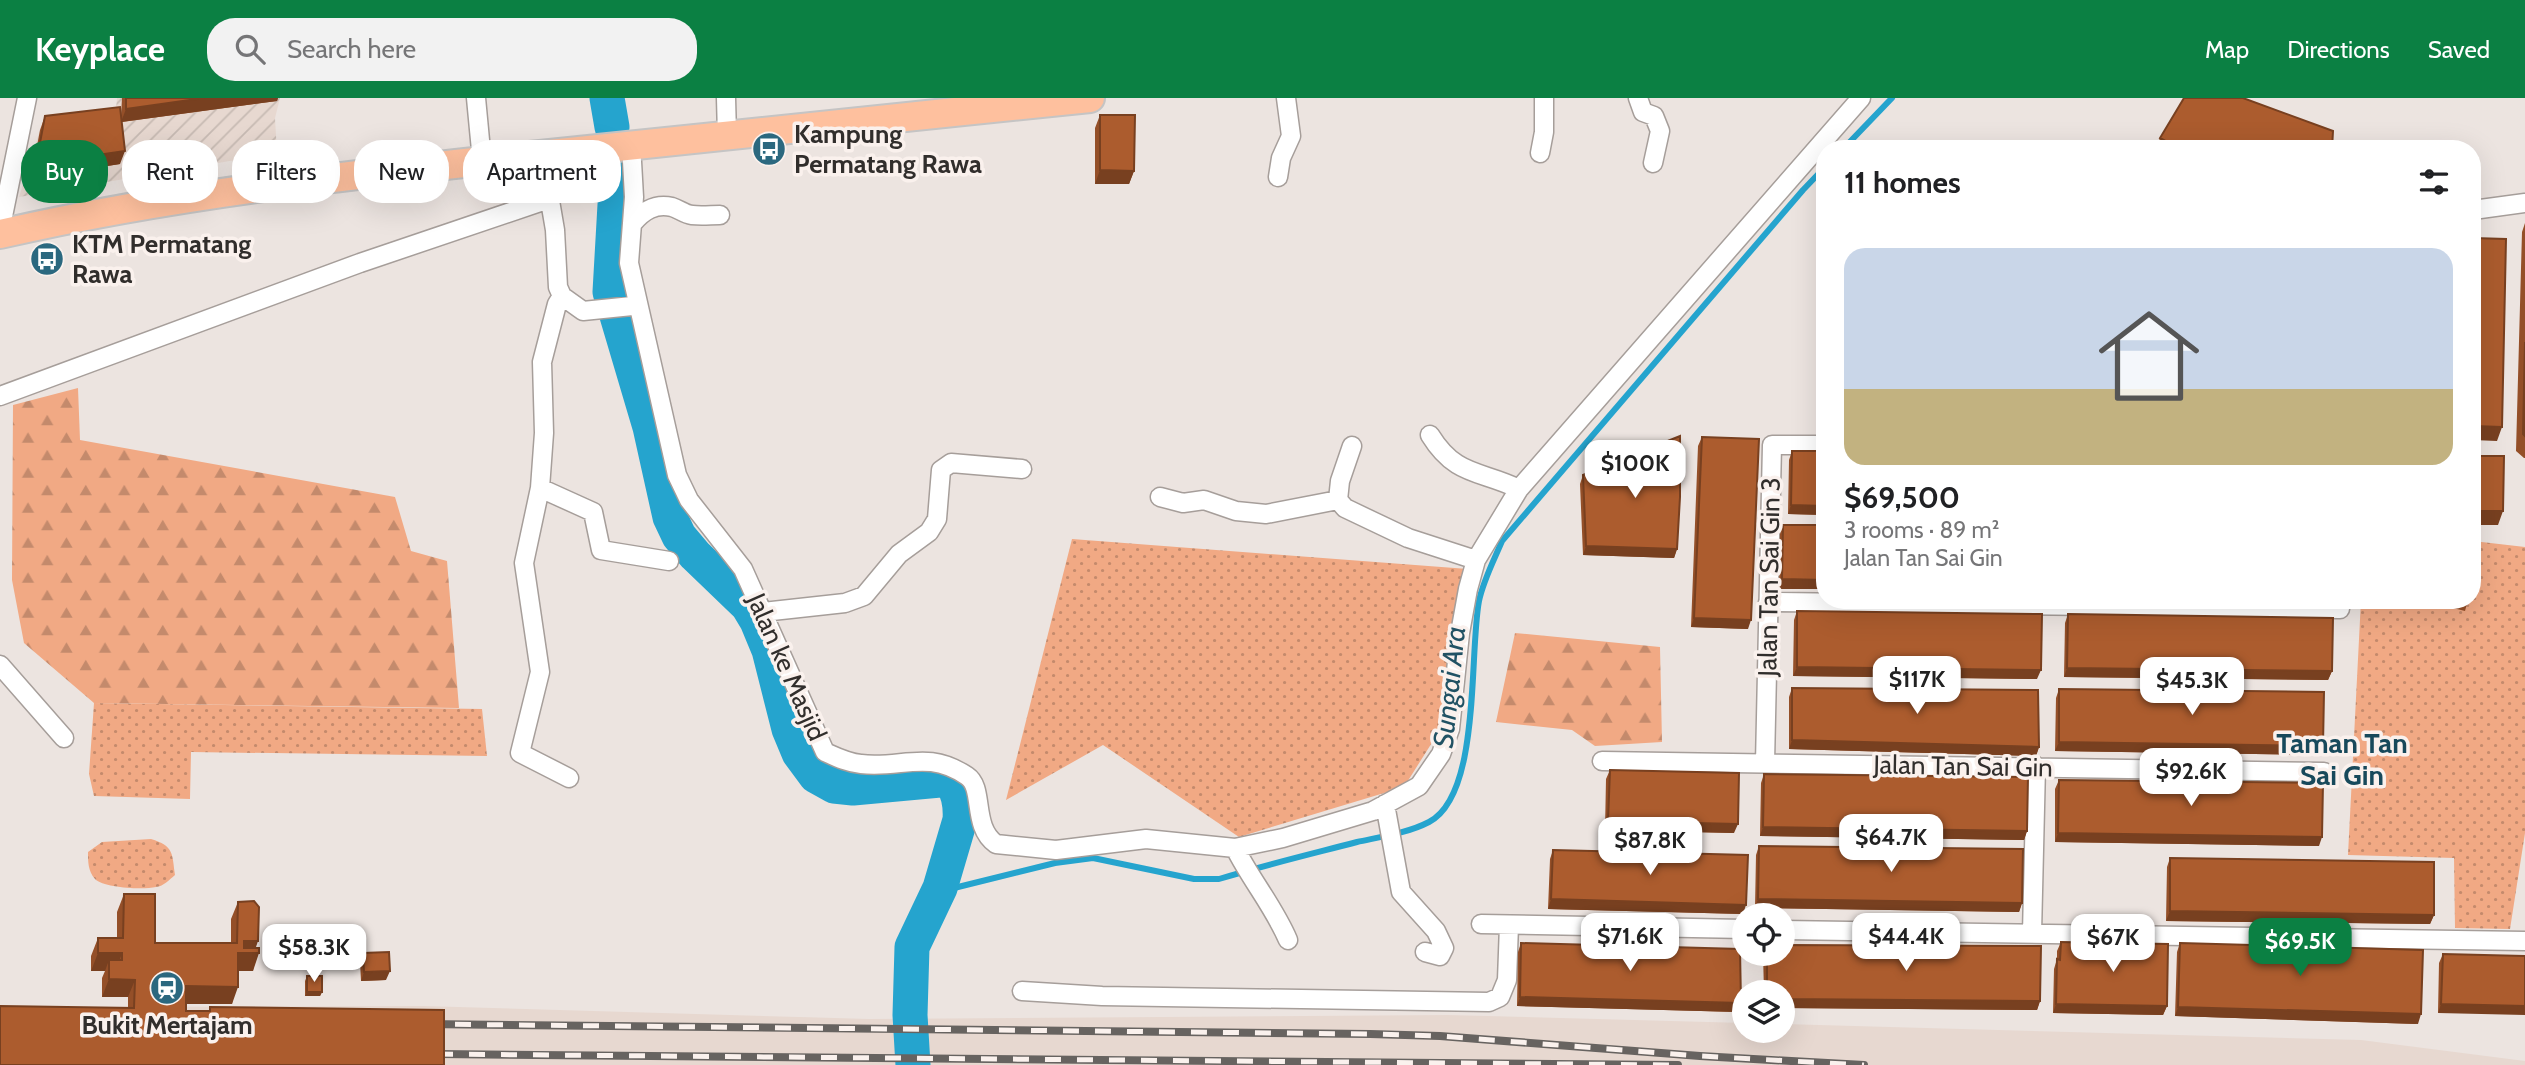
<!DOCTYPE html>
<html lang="en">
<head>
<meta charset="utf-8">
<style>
  body { margin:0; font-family:Cabin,sans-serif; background:#f2f2f2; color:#202124; height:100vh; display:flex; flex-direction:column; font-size:26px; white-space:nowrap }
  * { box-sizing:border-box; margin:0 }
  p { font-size:23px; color:#757577 }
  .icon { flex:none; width:38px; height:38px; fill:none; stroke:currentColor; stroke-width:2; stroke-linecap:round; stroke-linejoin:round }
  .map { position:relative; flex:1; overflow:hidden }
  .side { position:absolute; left:1816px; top:42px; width:665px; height:469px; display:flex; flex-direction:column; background:#fff; border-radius:28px; box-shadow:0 7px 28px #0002 }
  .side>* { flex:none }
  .guide { position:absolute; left:21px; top:42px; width:665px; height:63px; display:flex; gap:14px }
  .tools { position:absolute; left:1732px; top:805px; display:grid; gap:14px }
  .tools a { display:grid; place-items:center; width:63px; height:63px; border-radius:50%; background:#fff; box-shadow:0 7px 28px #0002; font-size:35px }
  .price { position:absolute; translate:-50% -60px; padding:0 16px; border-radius:14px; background:#fff; color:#222; font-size:23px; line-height:46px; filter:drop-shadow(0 2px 4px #0008) }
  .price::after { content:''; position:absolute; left:50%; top:42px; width:21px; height:16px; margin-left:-10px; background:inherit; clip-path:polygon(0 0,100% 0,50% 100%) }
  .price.on { background:#0b8043; color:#fff }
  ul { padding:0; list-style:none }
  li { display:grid; align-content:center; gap:14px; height:371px; padding:0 28px }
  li+li { border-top:2px solid #e0e0e0 }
  li span { display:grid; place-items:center; height:217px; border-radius:21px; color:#555 }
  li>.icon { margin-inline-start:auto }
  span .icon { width:126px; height:126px; fill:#fffc; stroke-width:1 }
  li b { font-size:30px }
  h2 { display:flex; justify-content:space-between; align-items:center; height:84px; padding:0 28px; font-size:30px }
  .tag { padding:0 24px; border-radius:28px; background:#fff; box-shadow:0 7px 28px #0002; font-size:24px; line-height:63px }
  .tag.on { background:#0b8043; color:#fff }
  header { display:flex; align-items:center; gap:42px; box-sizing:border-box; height:98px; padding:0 35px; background:#0b8043; color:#fff }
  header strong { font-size:33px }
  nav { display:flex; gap:38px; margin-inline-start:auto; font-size:24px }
  .search { width:490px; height:63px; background:#f2f2f2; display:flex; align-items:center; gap:18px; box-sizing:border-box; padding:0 24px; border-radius:28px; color:#757577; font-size:26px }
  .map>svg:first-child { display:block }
</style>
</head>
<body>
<header>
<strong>Keyplace</strong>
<div class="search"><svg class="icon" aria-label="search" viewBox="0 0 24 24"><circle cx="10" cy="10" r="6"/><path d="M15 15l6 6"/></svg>Search here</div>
<nav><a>Map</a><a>Directions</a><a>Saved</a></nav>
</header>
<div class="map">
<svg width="2525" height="967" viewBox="0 0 2525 967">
  <defs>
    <pattern id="industrial-furrows" width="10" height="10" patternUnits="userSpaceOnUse" patternTransform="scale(1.75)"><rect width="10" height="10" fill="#e7d8d0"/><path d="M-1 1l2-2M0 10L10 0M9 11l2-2" fill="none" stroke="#c7bab3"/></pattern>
    <pattern id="grass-dots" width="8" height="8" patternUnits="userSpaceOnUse" patternTransform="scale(1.75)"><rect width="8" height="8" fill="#f1a984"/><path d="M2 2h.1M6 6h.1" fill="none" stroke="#c48a6c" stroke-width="1.8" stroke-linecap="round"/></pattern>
    <pattern id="forest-firs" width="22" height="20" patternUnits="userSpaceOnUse" patternTransform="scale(1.75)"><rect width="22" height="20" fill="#f1a984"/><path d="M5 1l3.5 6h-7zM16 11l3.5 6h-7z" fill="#c48a6c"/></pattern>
  </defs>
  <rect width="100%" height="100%" fill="#ece4e0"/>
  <path fill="#e7d8d0" d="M423,908L869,921L1447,917L1745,925V933H1783V926L1962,931L2361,942L2525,963V967H0V909Z"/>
  <path fill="url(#industrial-furrows)" d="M117,0H280L275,20L277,55L19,99L40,32L115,22Z"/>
  <path fill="url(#grass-dots)" d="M1072,441L1481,472L1450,553L1440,632L1404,689L1239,739L1103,647L1006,702Z
    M2473,443L2525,449V735L2510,831L2455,830L2454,760L2348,757L2361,502H2473Z
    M94,605L482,611L487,658L191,654L190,701L94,698L89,676Z
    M151,741C174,748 172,755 175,777C169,782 164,788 156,789C143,792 104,790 95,781C88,773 88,764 88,754L102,744Z"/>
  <path fill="url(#forest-firs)" d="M78,290L80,342L395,399L411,453L447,463L459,610L94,605L24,545L12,482L13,307Z
    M1515,535L1660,549L1662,644L1595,648L1572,632L1496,624Z"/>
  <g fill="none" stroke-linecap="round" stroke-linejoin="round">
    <path stroke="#25a4ce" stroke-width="6" d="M1843,51L1892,0
      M940,790H954L1055,765L1093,760L1194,781H1219C1265,767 1311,756 1357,744C1380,739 1408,735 1429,724C1481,697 1469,556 1479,503C1483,483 1494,462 1502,443L1803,92L1825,69"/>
    <path stroke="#25a4ce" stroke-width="35" d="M607,0L612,29
      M617,72L610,194L650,329L670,419L679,438L695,457L748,508L757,523L769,552L789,631L799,655L816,678L834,688L853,690L940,682L952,684C959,696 961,708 960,722L940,790L912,849L910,917L913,967"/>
    <g stroke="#a69e9a" stroke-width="21">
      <path id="minor" d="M476,0L482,63
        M726,0L727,37
        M1638,0L1643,14L1654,18L1660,33L1653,65
        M631,46L634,99L629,165L677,377L689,402L743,471L825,654C836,659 848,665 861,666C902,671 927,651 967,678C985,690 971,728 996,746L1056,752L1146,741L1235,750L1283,740L1373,713L1419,688L1441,656L1450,631L1460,535L1468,491L1476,462L1519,391L1861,0
        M1540,55L1544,34V0
        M542,56L555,132L558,189L562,198L583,213L632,208L636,204
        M1278,79L1281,60L1291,38L1286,0
        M2473,112L2525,105
        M633,125C643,113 655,105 672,109C679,111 684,116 692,117C701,118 711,117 720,117
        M0,133L27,0
        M562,198L557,206L542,264L544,335L540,390L524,465L540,574L520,655L569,680
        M0,298L360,165L549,101
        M1430,337C1456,379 1480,372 1519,391
        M1352,348L1340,383L1338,402L1345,410L1408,440L1476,462
        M540,390L593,414L601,452L669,463
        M1160,399L1183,405L1204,402L1236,413L1266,416L1338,402
        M1768,504L2340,511
        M763,514L845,505L864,498L899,456L929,434L937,421L941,372L951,365L1022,371
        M0,567L64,640
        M1602,663L2324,674
        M1765,665L1772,347H1825
        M1385,706L1401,794L1436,833L1444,850L1440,858L1425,854
        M1235,750C1251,782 1274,809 1288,842
        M1481,826L1745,831
        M1783,832L2525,843
        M2032,835L2036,668
        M1022,893L1102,898L1489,904L1500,899L1507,882L1509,827"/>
    </g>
    <g stroke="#c5c4c4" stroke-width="32">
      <path id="primary" d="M0,136C178,95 359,76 540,57C724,37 907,18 1090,0"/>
    </g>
    <use href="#minor" stroke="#fff" stroke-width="18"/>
    <use href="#primary" stroke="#fec09e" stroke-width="28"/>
    <g stroke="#676360" stroke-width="8">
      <path id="rail" d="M423,926L1370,936L1440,938L1700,958L1864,967
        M437,956L1678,967"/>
    </g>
    <use href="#rail" stroke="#faf1ed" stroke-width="5" stroke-dasharray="16" stroke-linecap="butt"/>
  </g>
  <path fill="#944f28" d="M122,0H278L277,3L122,24L120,66L31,80L40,32L45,18H121Z
    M1100,17L1134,73L1129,86H1095V30Z
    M2160,40L2332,51H2156Z
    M2525,125V360H2524L2516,353L2522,134Z
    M1702,339L1748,531L1691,529L1698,348Z
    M1792,353H1825V417L1788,416L1789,362Z
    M1583,377L1677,451L1674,460L1583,457L1580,386Z
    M1783,427H1825V491H1779L1780,436Z
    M2421,502H2468L2465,513Z
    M1797,513L2037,581L1793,578L1794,522Z
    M2068,516L2332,573L2328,582L2064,579L2065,525Z
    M1792,590L2039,649L2036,658L1789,651V599Z
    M2059,591L2323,648L2319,657L2055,653L2056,600Z
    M1610,672L1734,735L1605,732L1606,681Z
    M1764,676L2027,733L2024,742L1760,738L1761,685Z
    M2059,682L2319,748L2055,744V691Z
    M1759,748L2022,805L2019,814L1755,810L1756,757Z
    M1553,752L1743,816L1548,811L1550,761Z
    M2170,760L2434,817L2430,826L2166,823L2167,769Z
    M124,796L155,845H231V821L238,804L256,850L253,873H238L232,906H186V913H209L210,909L444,967L128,910V899H102V880L105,873H91V858L98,840H117V814Z
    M303,839L344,870L299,869L300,848Z
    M2061,844L2167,908L2163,917L2053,915L2054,871L2057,861V853Z
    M1521,845L1738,914L1517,908L1518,854Z
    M2180,845L2418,926L2175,918L2177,854Z
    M363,855L386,882L361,883L360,864Z
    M1763,856H1783L2040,903L2037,912L1783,910V894H1764Z
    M2443,856L2525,858L2438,915L2439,865Z
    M307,878L322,894L320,898H305V883Z"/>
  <path fill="#784020" d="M204,0H278L277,3L121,24L126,11Z
    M125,53L120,66L31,80L36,66Z
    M1100,72L1134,73L1129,86H1095Z
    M2473,328L2502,329L2497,343L2473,342Z
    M1791,407L1825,408V417L1788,416Z
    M2473,413H2503L2498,427H2473Z
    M1586,448L1677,451L1674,460L1583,457Z
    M1782,481L1825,482V491H1779Z
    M1694,520L1751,522L1748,531L1691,529Z
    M1797,569L2041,572L2037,581L1793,578Z
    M2067,570L2332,573L2328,582L2064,579Z
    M1792,642L2039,649L2036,658L1789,651Z
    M2059,644L2323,648L2319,657L2055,653Z
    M1608,723L1738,726L1734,735L1605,732Z
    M1763,729L2027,733L2024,742L1760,738Z
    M2058,735L2322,739L2319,748L2055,744Z
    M1551,801L1746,807L1743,816L1548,811Z
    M1758,801L2022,805L2019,814L1755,810Z
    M2170,813L2434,817L2430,826L2166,823Z
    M244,843H258L254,855H259L253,873H232Z
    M98,855H122L116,873L109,862L105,873H91Z
    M303,860L347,861L344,870L299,869Z
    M390,873L386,882L361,883L364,874Z
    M109,881L135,882L128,899H102Z
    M186,888L238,889L232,906H180Z
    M307,894H322L320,898H305Z
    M1520,899L1741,905L1738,914L1517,908Z
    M1783,901L2040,903L2037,912L1783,910Z
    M2056,906L2167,908L2163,917L2053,915Z
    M2441,906L2525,908V917L2438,915Z
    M2178,909L2421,916L2418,926L2175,918Z"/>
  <path fill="#ac5c2e" stroke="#784020" stroke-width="2" d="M126,0H204L126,11Z
    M2184,0H2243L2333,33L2332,51H2180L2160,40Z
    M120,9L125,53L36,66L45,18Z
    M1100,17H1135L1134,73L1100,72Z
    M2473,140L2506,141L2502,329L2473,328Z
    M2525,244V338L2523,336Z
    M1680,338V399L1677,451L1586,448L1583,377Z
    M1702,339L1759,341L1751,522L1694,520Z
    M1792,353H1825V408L1791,407Z
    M2473,358H2504L2503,413H2473Z
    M1783,427H1825V482L1782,481Z
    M2473,471L2477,472L2473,486Z
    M1797,513L2042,516L2041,572L1797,569Z
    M2068,516L2333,520L2332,573L2067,570Z
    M1792,590L2038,592L2039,649L1792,642Z
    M2059,591L2324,594L2323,648L2059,644Z
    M1610,672L1739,675L1738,726L1608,723Z
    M1764,676L2028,679L2027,733L1763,729Z
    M2059,682L2323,685L2322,739L2058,735Z
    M1759,748L2023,751L2022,805L1758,801Z
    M1553,752L1748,757L1746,807L1551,801Z
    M2170,760L2434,764V817L2170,813Z
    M124,796H155V845H237L238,804L254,803L259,809L258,843H244V850H259V855H238V889L186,888V913H210V909L444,912V967H0V908L134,910L135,882L109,881V862H122V855H98V840H123Z
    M303,839L348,840L347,861L303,860Z
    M2061,844L2168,846L2167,908L2056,906L2057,861L2060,862Z
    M1521,845L1740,851L1741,905L1520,899Z
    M2180,845L2423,852L2421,916L2178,909Z
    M1783,847L2041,848L2040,903L1783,901V894H1767V856H1783Z
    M389,854L390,873L364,874L363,855Z
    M2443,856L2525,858V908L2441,906Z
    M307,878H322V894H307Z"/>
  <defs>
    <g id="bus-disc" transform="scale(1.75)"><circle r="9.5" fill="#2b687f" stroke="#faf1ed"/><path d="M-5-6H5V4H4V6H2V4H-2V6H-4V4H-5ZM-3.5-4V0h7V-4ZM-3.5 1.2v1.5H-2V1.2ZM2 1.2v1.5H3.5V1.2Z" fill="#fff"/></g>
    <g id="station-disc" transform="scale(1.75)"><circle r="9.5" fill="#2b687f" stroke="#faf1ed"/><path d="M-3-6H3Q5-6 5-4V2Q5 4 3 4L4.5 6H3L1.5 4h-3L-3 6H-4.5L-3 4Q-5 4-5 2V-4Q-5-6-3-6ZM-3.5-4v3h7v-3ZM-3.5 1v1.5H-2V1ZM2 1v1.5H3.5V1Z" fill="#fff"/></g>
  </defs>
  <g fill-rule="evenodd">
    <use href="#bus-disc" x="769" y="51"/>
    <use href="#bus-disc" x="47" y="161"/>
    <use href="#station-disc" x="167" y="890"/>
  </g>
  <g text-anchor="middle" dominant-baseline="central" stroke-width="7" stroke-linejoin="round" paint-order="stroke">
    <g font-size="26" font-weight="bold" fill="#312e2c" stroke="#faf1ed" text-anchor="start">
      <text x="794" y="36">Kampung<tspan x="794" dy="30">Permatang Rawa</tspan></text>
      <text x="72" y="146">KTM Permatang<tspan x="72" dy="30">Rawa</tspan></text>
      <text x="167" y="927" text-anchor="middle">Bukit Mertajam</text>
    </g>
    <g font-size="26" fill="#312e2c" stroke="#faf1ed">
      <text transform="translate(1769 479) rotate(-89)">Jalan Tan Sai Gin 3</text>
      <text transform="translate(787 569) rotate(66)">Jalan ke Masjid</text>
      <text transform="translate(1963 668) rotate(1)">Jalan Tan Sai Gin</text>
    </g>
    <g font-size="28" font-style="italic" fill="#215264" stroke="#faf1ed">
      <text transform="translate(1449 589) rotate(-84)">Sungai Ara</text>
    </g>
    <g font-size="28" font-weight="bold" fill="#17495b" stroke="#faf1ed">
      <text x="2342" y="645">Taman Tan<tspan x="2342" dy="32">Sai Gin</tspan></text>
    </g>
  </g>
</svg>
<div class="tools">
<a><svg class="icon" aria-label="locate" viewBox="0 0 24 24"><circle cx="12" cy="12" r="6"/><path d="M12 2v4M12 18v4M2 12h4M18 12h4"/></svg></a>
<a><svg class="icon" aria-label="layers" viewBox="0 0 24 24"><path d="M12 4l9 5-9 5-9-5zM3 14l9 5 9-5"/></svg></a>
</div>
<b class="price" style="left:1635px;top:402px">$100K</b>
<b class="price" style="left:1917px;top:618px">$117K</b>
<b class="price" style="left:2192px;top:619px">$45.3K</b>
<b class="price" style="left:2191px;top:710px">$92.6K</b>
<b class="price" style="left:1891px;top:776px">$64.7K</b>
<b class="price" style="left:1650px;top:779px">$87.8K</b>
<b class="price" style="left:1630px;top:875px">$71.6K</b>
<b class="price" style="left:1906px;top:875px">$44.4K</b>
<b class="price" style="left:2113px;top:876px">$67K</b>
<b class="price on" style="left:2300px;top:880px">$69.5K</b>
<b class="price" style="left:314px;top:886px">$58.3K</b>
<div class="guide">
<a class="tag on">Buy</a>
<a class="tag">Rent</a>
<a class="tag">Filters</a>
<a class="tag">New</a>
<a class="tag">Apartment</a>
</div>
<section class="side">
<h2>11 homes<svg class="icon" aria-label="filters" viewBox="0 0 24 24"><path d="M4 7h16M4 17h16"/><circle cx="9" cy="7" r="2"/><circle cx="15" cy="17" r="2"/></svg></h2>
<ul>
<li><span style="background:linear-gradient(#c9d6e8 65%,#c2b280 0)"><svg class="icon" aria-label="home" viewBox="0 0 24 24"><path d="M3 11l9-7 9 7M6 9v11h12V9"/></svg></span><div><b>$69,500</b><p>3 rooms · 89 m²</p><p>Jalan Tan Sai Gin</p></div></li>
</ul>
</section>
</div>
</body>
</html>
